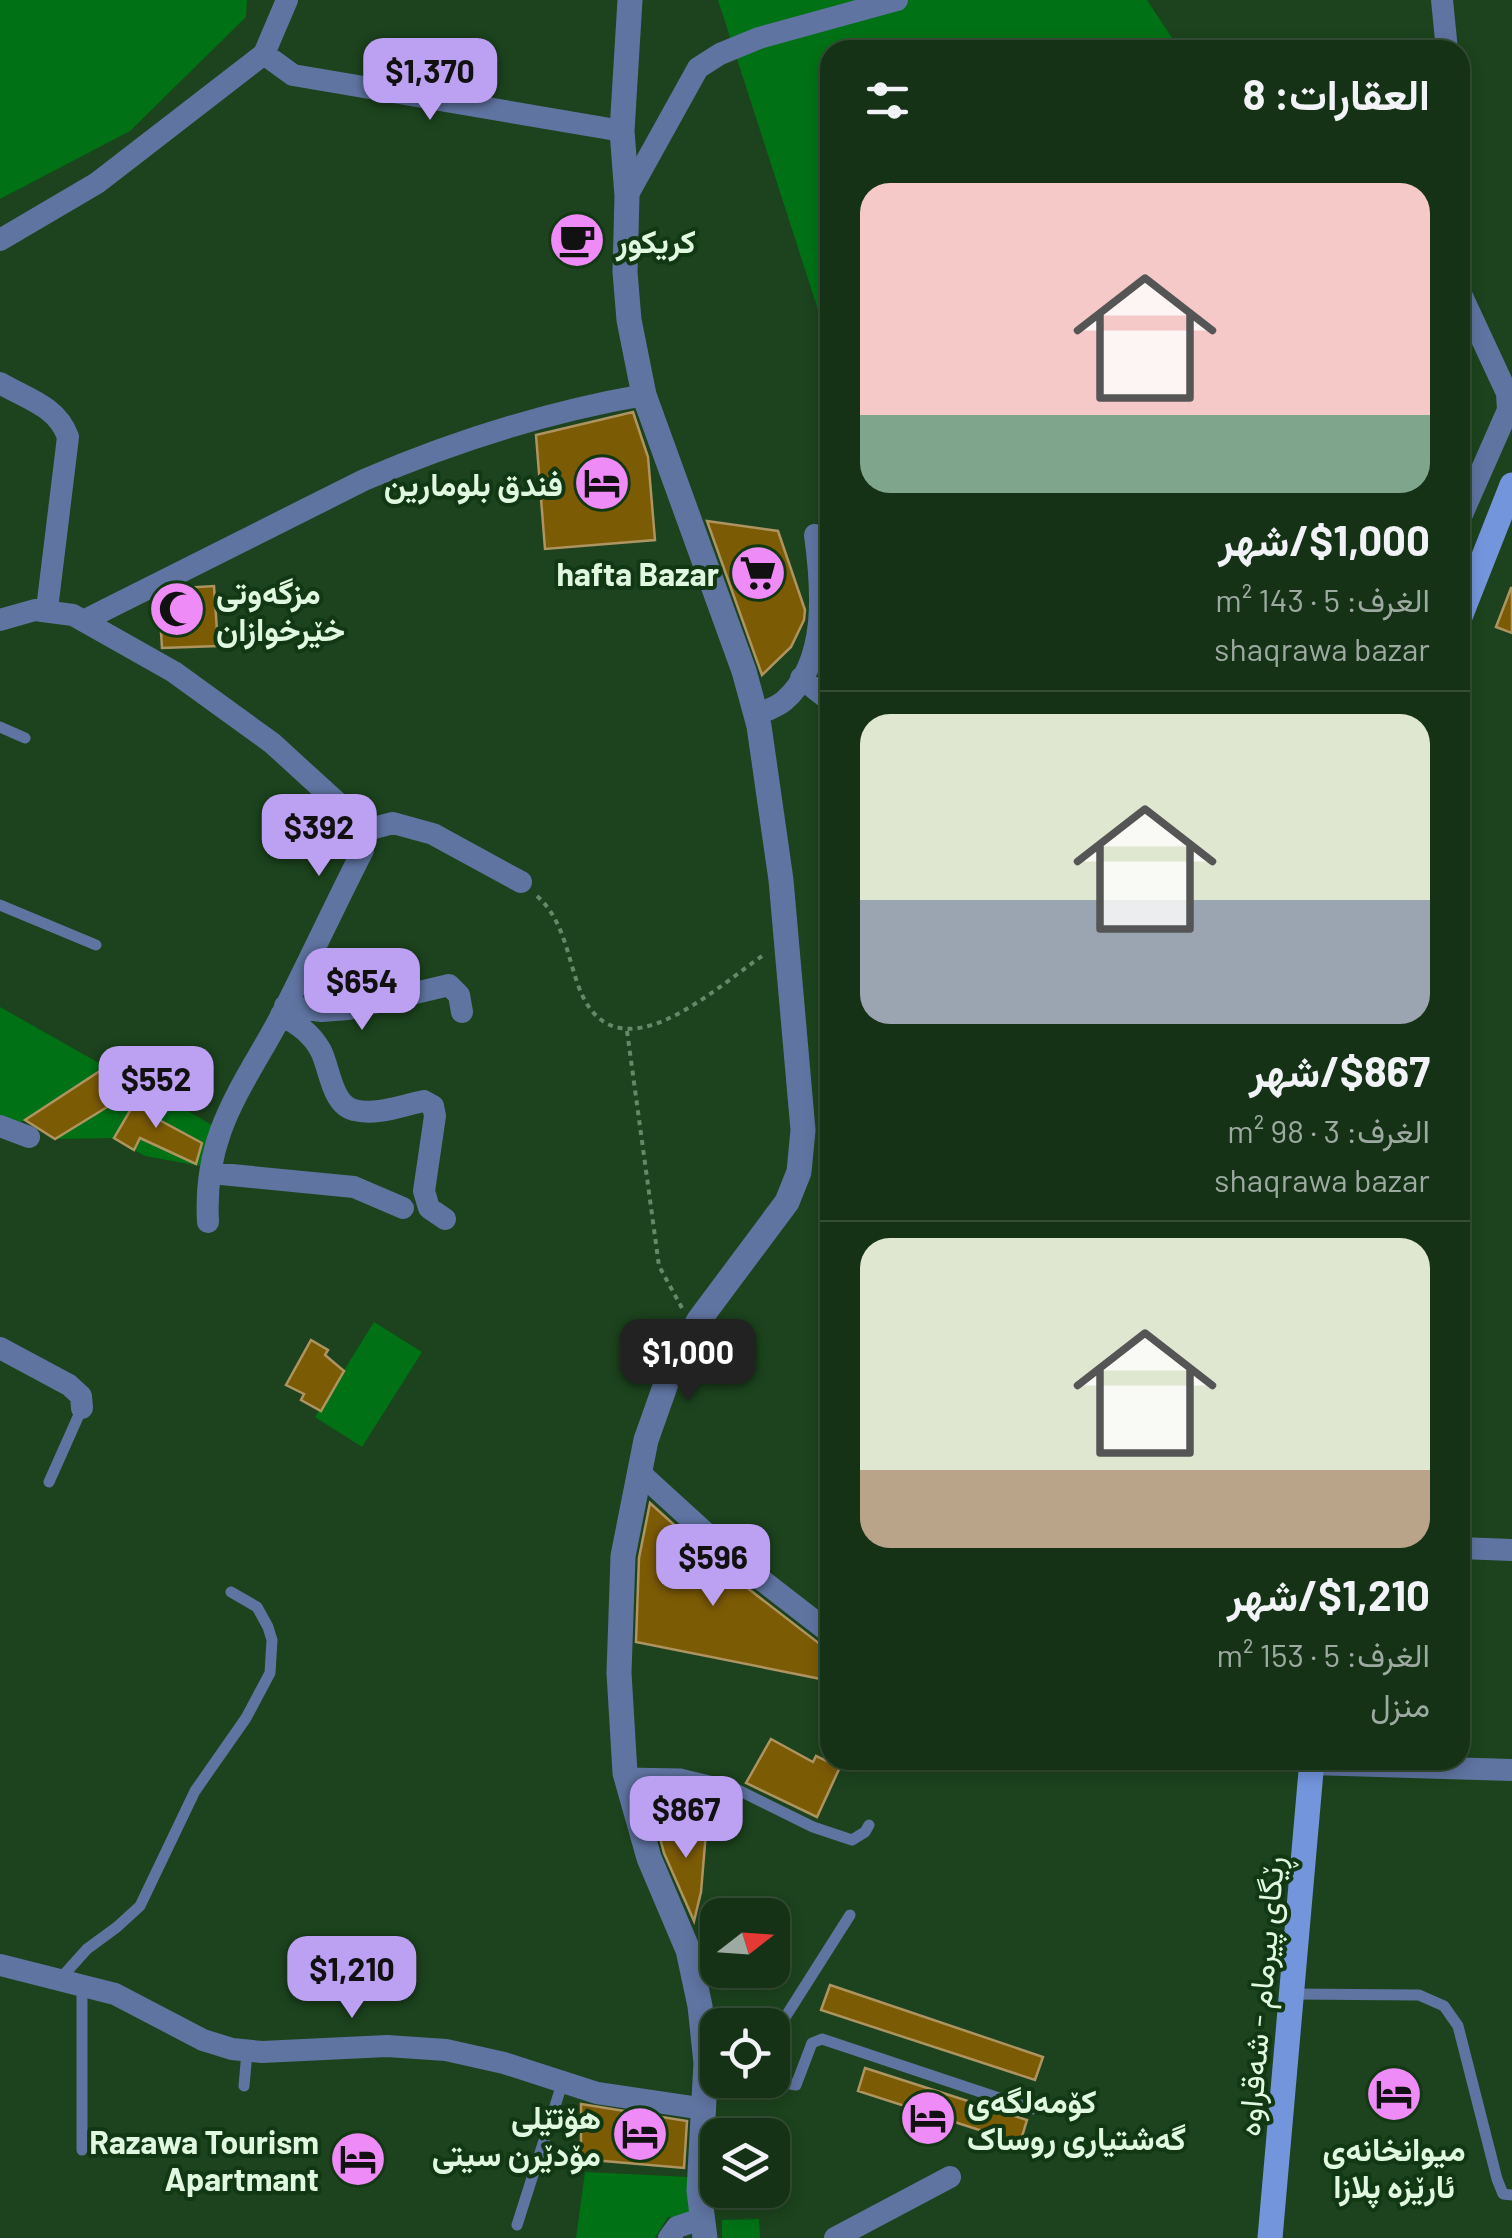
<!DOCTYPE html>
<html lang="ar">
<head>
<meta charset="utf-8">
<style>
  body { margin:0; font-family:Barlow,Vazirmatn,sans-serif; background:#1e3a1f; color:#f1f3f6; direction:rtl; height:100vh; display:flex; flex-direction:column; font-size:38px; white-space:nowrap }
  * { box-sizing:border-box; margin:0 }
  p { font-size:32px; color:#9daaa1 }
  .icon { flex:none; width:55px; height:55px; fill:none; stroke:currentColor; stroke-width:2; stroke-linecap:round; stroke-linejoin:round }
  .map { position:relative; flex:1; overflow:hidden; direction:ltr }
  .sheet { position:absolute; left:820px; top:40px; width:650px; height:1730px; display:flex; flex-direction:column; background:#153216; border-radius:30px; box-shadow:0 5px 15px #0003,0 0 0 2px #344d35; direction:rtl }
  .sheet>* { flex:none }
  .needle { width:65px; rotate:73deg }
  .controls { position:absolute; left:700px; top:1898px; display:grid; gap:20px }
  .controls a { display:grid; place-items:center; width:90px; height:90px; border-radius:20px; background:#153216; box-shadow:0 5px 15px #0003,0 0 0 2px #344d35; font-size:50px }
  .price { position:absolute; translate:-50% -85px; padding:0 22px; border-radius:20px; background:#bca0f2; color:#111; font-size:32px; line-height:65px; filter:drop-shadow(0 2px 5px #0008) }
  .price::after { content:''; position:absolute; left:50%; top:60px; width:30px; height:22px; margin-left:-15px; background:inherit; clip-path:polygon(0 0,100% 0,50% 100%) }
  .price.on { background:#222; color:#fff }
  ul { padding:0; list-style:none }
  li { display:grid; align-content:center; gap:20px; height:530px; padding:0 40px }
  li+li { border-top:2px solid #344d35 }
  li span { display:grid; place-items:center; height:310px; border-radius:30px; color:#555 }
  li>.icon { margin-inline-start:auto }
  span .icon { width:180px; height:180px; fill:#fffc; stroke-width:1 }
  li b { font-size:42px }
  h2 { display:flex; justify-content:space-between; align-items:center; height:120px; padding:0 40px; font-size:42px }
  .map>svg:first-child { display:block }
</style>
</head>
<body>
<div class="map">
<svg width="1512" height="2238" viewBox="0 0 1512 2238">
  <rect width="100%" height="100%" fill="#1c431d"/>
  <path fill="#007115" d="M0,0H247L246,17L130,131L0,199Z
    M718,0H1147L1180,50H830V347Z
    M0,1007L106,1067L18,1124L0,1119Z
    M143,1085L217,1128L200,1166L145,1156L113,1138L55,1139Z
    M374,1322L422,1352L362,1447L315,1417Z
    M585,2172L689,2177V2217H668L655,2238H576Z
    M759,2219L760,2238H722V2220Z"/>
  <path fill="#7c5b05" stroke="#ae9460" stroke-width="2.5" d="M633,412L648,457L655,540L545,549L536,435Z
    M707,521L778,531L805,610L804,620L791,647L762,675Z
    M214,586L218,646L162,648L159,599L182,588Z
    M1511,588H1512V633L1496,627Z
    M106,1067L143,1085L55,1139L25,1120Z
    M145,1085L150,1102L159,1105L152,1116L202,1143L196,1164L140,1138L134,1150L114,1138Z
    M311,1340L328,1350L325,1355L344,1371L321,1411L301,1400L304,1394L286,1385Z
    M650,1503L723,1569L821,1645L830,1648V1663L821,1679L636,1642L639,1558Z
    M771,1739L813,1762L816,1756L840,1767L817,1817L746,1783Z
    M657,1826L706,1832L701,1892L694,1921L664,1853Z
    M830,1985L1043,2057L1035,2080L821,2010Z
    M865,2068L1027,2120L1020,2143L858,2091Z
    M581,2104L687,2121L684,2168L581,2159Z"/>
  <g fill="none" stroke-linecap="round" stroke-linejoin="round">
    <path stroke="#678868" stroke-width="4" stroke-dasharray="5 5" stroke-linecap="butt" d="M537,896C563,919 567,954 578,985C614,1085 716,987 765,954
      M627,1031L659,1266L682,1308"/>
    <path stroke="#5f74a1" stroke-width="11" d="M1460,362L1464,384L1460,398
      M0,727L25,738
      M0,905L96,945
      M49,1482L82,1408
      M625,1773L681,1774L730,1786L813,1827L852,1840L865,1832L869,1825
      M60,1979L87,1949L117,1927L140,1906L195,1791L246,1718L270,1673L272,1640L268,1627L257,1607L231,1592
      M82,1984V2150
      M1292,1994L1419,1995L1444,2006L1458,2026L1497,2179L1503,2194L1512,2195
      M772,2038L850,1915
      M768,2080L796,2085L812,2043L822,2039L1032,2109
      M244,2086L247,2052
      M517,2225L562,2084"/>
    <path stroke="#5f74a1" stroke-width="22" d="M1442,0L1447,50
      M264,54L293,75L622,131
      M627,196L698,68L720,54L759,38L897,0
      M0,240L97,183L264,54L287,0
      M1460,292L1507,393L1508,410L1460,519
      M0,383C27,399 57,406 68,437L47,609
      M0,620L35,610L73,615L174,672L272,743L352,816L362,831L363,850C335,905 309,961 281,1016C242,1089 203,1133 208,1222
      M85,620L364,480C455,441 546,412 644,395
      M801,678L830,701
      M756,715C765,711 777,707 784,701C829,662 822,587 815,535
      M362,831L393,823L433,834L521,882
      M285,1006L322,1011L348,1009L449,985L459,995L462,1012
      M281,1015C298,1024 312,1034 321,1051C330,1069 332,1105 354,1110C376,1116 403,1105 424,1101L433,1106L435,1116L424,1191L429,1208L445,1219
      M0,1126L29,1137
      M211,1173L354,1187L403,1208
      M0,1348L69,1385L81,1396L82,1408
      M639,1472L732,1557L830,1633
      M1460,1548L1512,1550
      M1311,1764L1512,1770
      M0,1965L115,1994L203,2040L232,2049L262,2052L387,2046L446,2050L504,2063L597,2093L705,2109
      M669,2238L677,2227L701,2219
      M835,2238L950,2177"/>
    <path stroke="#5f74a1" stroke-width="25" d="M630,0L622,131L627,196L625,272L629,320L644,395L744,671L759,726L781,880L803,1130L799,1172L787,1202L699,1320L668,1378L646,1440L623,1556L619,1673L625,1773L649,1858L688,1950L700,2006L706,2063L699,2191L705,2238"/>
    <path stroke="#7395dc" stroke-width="25" d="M1460,617L1512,485
      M1270,2238L1312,1760"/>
  </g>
  <defs>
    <g id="cafe-disc" transform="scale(2.875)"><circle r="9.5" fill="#ef8bf7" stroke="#113813"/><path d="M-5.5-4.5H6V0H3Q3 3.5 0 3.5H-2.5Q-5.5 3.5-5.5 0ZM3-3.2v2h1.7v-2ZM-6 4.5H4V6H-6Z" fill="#111"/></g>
    <g id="hotel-disc" transform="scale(2.875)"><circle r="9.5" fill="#ef8bf7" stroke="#113813"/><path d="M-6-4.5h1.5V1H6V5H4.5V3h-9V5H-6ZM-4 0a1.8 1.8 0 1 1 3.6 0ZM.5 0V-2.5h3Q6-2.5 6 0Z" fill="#111"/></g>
    <g id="supermarket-disc" transform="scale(2.875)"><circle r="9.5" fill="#ef8bf7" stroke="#113813"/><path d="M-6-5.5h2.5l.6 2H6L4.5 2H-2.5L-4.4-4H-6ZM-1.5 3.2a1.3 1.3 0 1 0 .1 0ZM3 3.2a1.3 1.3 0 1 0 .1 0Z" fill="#111"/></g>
    <g id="mosque-disc" transform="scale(2.875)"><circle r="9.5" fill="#ef8bf7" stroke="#113813"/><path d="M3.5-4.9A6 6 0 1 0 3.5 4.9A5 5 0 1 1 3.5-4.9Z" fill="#111"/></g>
  </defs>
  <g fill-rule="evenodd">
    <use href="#cafe-disc" x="577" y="240"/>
    <use href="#hotel-disc" x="602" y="483"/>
    <use href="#supermarket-disc" x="758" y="573"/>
    <use href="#mosque-disc" x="177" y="609"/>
    <use href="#hotel-disc" x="1394" y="2094"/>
    <use href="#hotel-disc" x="928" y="2118"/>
    <use href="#hotel-disc" x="640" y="2134"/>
    <use href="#hotel-disc" x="358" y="2159"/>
  </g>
  <g text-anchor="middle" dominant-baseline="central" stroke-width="8" stroke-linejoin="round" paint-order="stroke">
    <g font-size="32" font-weight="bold" fill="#e1f8e0" stroke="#113813" text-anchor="end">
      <text x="616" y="240" text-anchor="start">کریکور</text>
      <text x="563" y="483">فندق بلومارين</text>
      <text x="719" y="573">hafta Bazar</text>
      <text x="216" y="591" text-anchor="start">مزگەوتی<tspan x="216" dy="37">خێرخوازان</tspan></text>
      <text x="967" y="2100" text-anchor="start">کۆمەلگەی<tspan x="967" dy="37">گەشتیاری روساک</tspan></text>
      <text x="601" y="2116">هۆتێلی<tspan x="601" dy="37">مۆدێرن سیتی</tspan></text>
      <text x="319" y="2141">Razawa Tourism<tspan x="319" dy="37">Apartmant</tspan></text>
      <text x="1394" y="2148" text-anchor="middle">میوانخانەی<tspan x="1394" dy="37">ئارێزە پلازا</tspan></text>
    </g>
    <g font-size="32" fill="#e1f8e0" stroke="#113813">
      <text transform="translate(1259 1996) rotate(-85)">ڕێگای پیرمام - شەقراوە</text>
    </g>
  </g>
</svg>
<div class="controls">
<a><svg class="needle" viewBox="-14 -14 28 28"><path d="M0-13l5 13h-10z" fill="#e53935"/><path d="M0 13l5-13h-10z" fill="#9daaa1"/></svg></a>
<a><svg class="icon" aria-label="locate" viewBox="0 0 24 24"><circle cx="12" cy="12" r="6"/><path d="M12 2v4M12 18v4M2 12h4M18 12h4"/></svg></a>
<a><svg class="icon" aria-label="layers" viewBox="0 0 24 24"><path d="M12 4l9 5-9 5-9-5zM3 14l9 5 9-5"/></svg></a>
</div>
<b class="price" style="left:430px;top:123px">$1,370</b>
<b class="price" style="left:319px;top:879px">$392</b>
<b class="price" style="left:362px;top:1033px">$654</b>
<b class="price" style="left:156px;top:1131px">$552</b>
<b class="price on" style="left:688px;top:1404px">$1,000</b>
<b class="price" style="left:713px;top:1609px">$596</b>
<b class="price" style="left:686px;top:1861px">$867</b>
<b class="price" style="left:352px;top:2021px">$1,210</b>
<section class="sheet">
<h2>العقارات: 8<svg class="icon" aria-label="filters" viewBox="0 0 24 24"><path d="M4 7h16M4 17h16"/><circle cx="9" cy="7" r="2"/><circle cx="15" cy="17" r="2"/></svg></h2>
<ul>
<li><span style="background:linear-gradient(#f6c9c9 75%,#7fa58c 0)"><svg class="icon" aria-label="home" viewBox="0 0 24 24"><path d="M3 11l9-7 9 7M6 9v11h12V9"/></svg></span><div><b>$1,000/شهر</b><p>الغرف: 5 · 143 m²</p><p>shaqrawa bazar</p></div></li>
<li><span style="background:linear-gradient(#dfe7d0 60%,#9aa5b1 0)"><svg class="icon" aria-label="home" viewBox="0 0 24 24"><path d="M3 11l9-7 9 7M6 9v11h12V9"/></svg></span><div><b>$867/شهر</b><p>الغرف: 3 · 98 m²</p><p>shaqrawa bazar</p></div></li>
<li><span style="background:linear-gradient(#dfe7d0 75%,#b9a48a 0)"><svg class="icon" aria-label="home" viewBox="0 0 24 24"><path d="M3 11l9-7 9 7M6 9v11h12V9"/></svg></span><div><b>$1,210/شهر</b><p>الغرف: 5 · 153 m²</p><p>منزل</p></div></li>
</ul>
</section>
</div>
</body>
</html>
